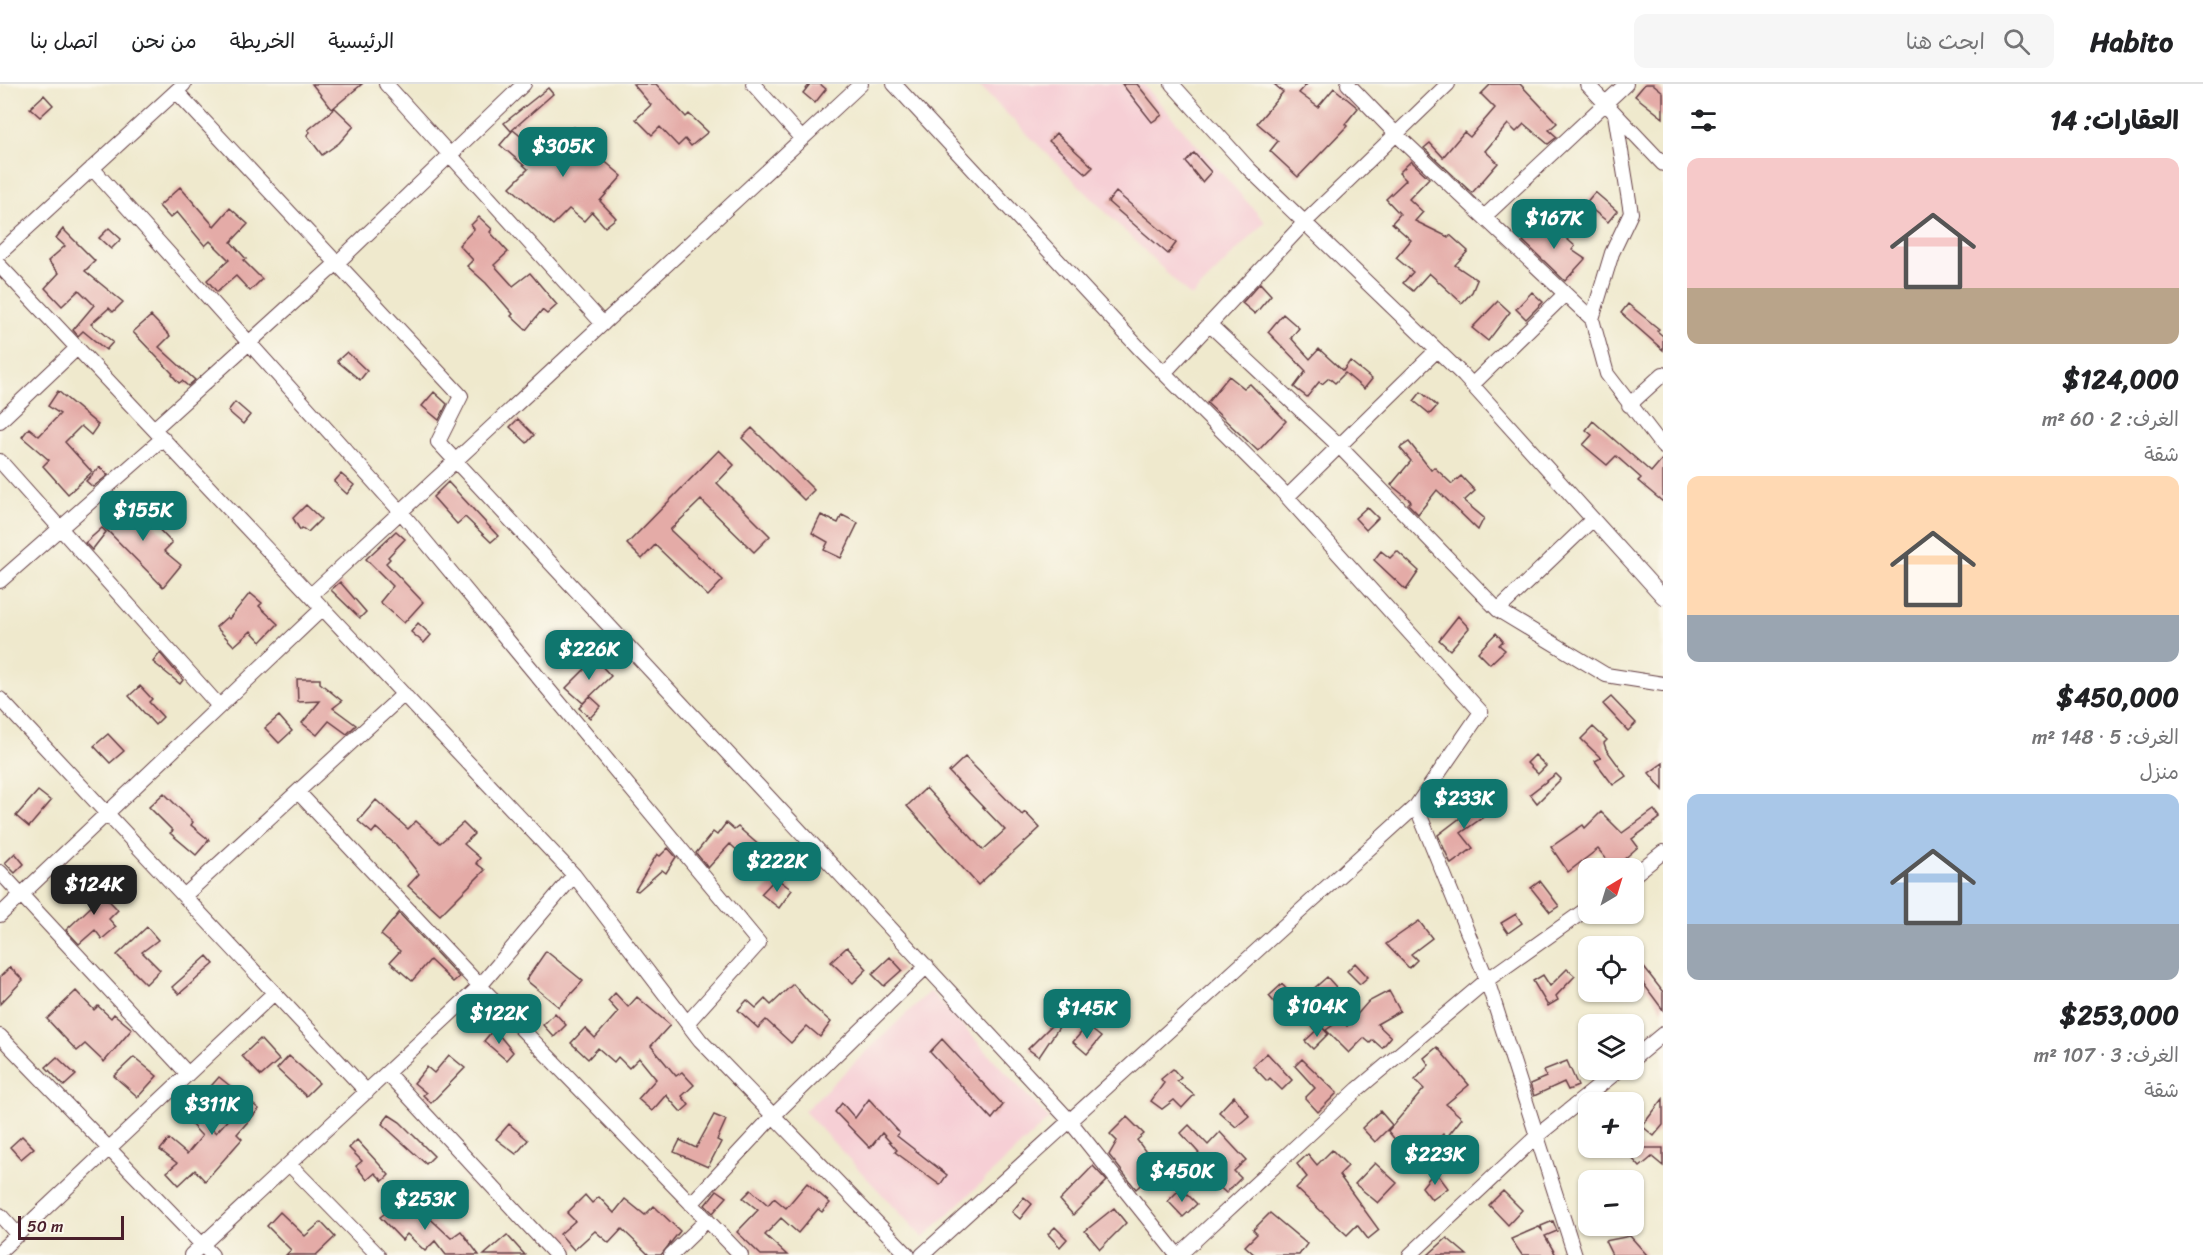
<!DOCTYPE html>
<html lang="ar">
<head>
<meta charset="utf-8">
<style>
  body { margin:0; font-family:Sriracha,"Playpen Sans Arabic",sans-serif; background:#f6f6f6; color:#202124; direction:rtl; height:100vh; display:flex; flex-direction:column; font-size:22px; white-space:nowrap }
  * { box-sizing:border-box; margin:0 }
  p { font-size:20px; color:#757577 }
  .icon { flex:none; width:33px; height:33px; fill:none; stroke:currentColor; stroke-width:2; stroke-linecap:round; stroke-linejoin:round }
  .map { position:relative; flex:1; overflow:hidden; direction:ltr }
  .drawer { display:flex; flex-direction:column; background:#fff; width:540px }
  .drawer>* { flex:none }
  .needle { width:39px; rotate:38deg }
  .tools { position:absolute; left:1578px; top:774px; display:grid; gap:12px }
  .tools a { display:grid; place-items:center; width:66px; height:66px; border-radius:12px; background:#fff; box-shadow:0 2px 4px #0004; font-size:30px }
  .scale { position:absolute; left:18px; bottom:15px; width:106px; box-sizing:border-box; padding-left:6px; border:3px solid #4a1f2b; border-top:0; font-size:16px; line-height:21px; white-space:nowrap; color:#4a1f2b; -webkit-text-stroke:4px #fbf7ec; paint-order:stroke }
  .price { position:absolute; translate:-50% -51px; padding:0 14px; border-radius:12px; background:#0f766e; color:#fff; font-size:20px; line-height:39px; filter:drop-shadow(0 2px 3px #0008) }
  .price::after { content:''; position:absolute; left:50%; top:36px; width:18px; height:14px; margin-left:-9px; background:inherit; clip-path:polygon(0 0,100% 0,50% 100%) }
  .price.current { background:#222; color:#fff }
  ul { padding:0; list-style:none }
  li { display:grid; align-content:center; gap:12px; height:318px; padding:0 24px }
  li span { display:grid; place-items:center; height:186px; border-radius:12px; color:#555 }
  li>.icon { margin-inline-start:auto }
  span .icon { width:108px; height:108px; fill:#fffc; stroke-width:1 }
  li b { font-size:26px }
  h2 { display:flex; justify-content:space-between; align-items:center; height:72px; padding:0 24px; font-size:26px }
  header { display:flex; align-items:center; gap:36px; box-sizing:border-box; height:84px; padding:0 30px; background:#fff; border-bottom:2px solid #e0e0e0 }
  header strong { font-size:28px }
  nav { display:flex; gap:33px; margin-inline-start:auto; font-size:21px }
  .search { width:420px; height:54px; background:#f6f6f6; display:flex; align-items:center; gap:15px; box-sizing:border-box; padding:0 21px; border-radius:12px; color:#757577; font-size:22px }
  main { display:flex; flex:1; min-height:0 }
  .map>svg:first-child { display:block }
</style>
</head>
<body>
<header>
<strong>Habito</strong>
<div class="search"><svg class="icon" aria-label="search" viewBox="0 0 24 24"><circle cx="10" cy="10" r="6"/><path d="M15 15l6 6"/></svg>ابحث هنا</div>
<nav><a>الرئيسية</a><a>الخريطة</a><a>من نحن</a><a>اتصل بنا</a></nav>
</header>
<main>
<section class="drawer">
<h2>العقارات: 14<svg class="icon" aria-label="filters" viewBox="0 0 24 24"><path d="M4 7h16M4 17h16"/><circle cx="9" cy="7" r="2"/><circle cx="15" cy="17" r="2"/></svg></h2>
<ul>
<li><span style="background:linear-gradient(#f6c9c9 70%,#b9a48a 0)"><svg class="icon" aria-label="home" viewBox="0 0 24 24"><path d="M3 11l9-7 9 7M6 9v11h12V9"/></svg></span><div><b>$124,000</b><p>الغرف: 2 · 60 m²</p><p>شقة</p></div></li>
<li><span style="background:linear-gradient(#ffd9b3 75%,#9aa5b1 0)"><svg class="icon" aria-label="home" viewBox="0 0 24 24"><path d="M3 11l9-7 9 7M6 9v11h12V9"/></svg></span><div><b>$450,000</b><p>الغرف: 5 · 148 m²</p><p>منزل</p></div></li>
<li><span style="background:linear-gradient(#a9c7e8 70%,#9aa5b1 0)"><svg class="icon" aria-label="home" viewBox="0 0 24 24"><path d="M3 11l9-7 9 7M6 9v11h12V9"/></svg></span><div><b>$253,000</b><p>الغرف: 3 · 107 m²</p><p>شقة</p></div></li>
</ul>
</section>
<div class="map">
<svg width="1663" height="1171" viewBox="0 0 1663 1171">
  <rect width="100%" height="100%" fill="#fbf7ec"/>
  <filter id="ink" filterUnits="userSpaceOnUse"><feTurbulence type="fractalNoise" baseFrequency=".0167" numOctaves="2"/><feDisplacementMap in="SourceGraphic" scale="12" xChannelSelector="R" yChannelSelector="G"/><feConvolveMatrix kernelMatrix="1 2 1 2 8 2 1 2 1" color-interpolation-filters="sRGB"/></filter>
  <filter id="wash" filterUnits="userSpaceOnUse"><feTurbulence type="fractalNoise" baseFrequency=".008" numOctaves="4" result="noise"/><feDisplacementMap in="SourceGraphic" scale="24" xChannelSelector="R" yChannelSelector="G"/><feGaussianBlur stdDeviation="1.35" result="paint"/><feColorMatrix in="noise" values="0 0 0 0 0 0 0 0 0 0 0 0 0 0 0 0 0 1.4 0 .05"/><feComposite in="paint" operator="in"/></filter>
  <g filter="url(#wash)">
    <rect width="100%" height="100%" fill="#efe9cd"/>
    <path fill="#f6cfd5" d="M977,0H1143L1265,138L1191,213Z
      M930,907L1049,1035L923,1154L804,1027Z"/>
    <g id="blocks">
      <path fill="#e4aba7" d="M312,0H362L332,25Z
        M633,0H656L686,33L689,30L708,48L691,62L685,55L678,62L660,43L652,51L636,35L651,21Z
        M810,0H820L826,5L815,19L803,9Z
        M1122,0H1137L1162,31L1152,38Z
        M1274,0H1307L1299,9L1318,23L1334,4L1358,24L1345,40L1347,42L1298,93L1270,67L1278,57L1257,39L1283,8Z
        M1491,0H1520L1557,39L1549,46L1557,53L1548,60L1524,40L1516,48L1508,40L1485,67L1498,79L1472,109L1424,64L1430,59L1443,73L1464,48L1470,53L1495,24L1481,10Z
        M1645,0H1653L1663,8V34L1635,12Z
        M548,4L553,10L511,47L504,39Z
        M44,11L53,21L40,33L30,24Z
        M335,24L354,42L339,59L322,71L307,51L310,48L308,46Z
        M574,43L584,53L580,56L622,92L600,117L616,134L605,143L592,128L584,137L569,125L553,141L510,103L528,85L500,61L513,46L545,72Z
        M1056,49L1093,83L1086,90L1049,57Z
        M1194,69L1211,88L1202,98L1186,78Z
        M1411,77L1429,94L1409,115L1423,128L1415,137L1448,153L1450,151L1468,167L1455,181L1477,196L1472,208L1462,219L1429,189L1413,207L1403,199L1413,188L1396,174L1411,156L1392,139L1400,130L1386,115L1406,96L1399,89Z
        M180,103L214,142L230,124L248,140L231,158L246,175L243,176L262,195L250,207L236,192L217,208L207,196L229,176L210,157L205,162L177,128L170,134L159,122Z
        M1116,108L1176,159L1168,170L1108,118Z
        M1595,108L1617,127L1608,138L1585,120Z
        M479,133L492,145L490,148L508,168L494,181L513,202L530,189L557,221L547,230L542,226L526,246L511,232L513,230L486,199L467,182L473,176L459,161L474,145L471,141Z
        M1544,135L1575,162L1572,166L1585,175L1565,197L1523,157Z
        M109,144L121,155L111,165L99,154Z
        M63,145L95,177L85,187L123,218L113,228L109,224L91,240L113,258L106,266L83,247L78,252L73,246L94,221L79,206L62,222L45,204L59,189L48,177L65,162L56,154Z
        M1260,199L1271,211L1255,230L1242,219Z
        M1532,208L1543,218L1526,235L1516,225Z
        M1498,217L1510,228L1488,257L1472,244Z
        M1628,220L1659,245L1657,247L1663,252V266L1621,229Z
        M1283,230L1299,244L1291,254L1310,275L1319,265L1343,287L1350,277L1372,295L1364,305L1345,289L1335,299L1329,294L1322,300L1319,298L1307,313L1294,303L1306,287L1268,248Z
        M151,232L170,252L159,263L195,296L188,302L182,297L179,299L172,291L173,290L133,248Z
        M347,268L367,287L360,296L337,277Z
        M1229,292L1244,304L1250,300L1286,337L1258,367L1207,319Z
        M58,307L98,341L91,351L81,342L65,358L92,388L68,410L43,382L49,376L22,353L29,344L39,352L60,330L48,322Z
        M434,308L447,320L439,336L422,322Z
        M1421,308L1437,322L1430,330L1414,317Z
        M235,318L250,331L243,340L228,327Z
        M518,335L534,351L527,359L510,343Z
        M1593,337L1651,388L1663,374V418L1638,397L1641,394L1616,372L1607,381L1583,361L1592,351L1586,346Z
        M752,344L814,406L804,416L742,354Z
        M1409,358L1431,386L1434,383L1452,400L1461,392L1475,407L1464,417L1484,434L1478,446L1437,406L1418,430L1408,420L1411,417L1391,401L1411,377L1400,364Z
        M719,366L734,381L717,399L770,452L754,468L701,416L670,446L723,496L708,512L655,461L642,475L627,460Z
        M100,383L108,391L93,403L86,397Z
        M341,390L354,401L347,410L334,398Z
        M448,398L498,452L491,458L465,433L457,440L433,413Z
        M131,416L172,459L164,467L181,481L163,503L103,442Z
        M306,421L321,435L308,448L302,444L300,446L293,434Z
        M1367,423L1378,434L1366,446L1355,434Z
        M821,431L838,439L842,431L858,439L841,474L824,466L828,458L812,449Z
        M102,444L106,448L92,466L85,459Z
        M396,447L405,455L388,473L390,475L386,479L423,518L404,539L380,518L393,502L366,475Z
        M1381,467L1390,474L1397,467L1419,487L1406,506L1374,476Z
        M340,498L366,528L360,534L331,506Z
        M250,509L262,519L259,522L278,540L261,558L251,547L234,562L216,543L227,533L229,535Z
        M1458,532L1469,544L1450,566L1439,556Z
        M418,539L431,551L424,559L411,548Z
        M1496,549L1503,557L1499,561L1505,566L1490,580L1478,568Z
        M160,569L183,596L180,600L153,578Z
        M595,575L611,592L583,619L566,604Z
        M297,595H320V599L342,617L333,624L356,641L347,650L329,637L317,651L302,639L320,617L298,618Z
        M140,602L152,615L149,618L163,633L155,641L129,612Z
        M590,612L601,622L590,634L579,624Z
        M1611,613L1636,639L1628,647L1603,620Z
        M279,632L292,647L279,659L265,644Z
        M1593,643L1607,656L1604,659L1606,665L1626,692L1613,701L1595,677L1601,674L1581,655Z
        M108,650L124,667L110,679L94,662Z
        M1535,671L1546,682L1538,690L1527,679Z
        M965,673L1022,731L1025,728L1040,744L978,801L907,722L926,704L983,766L1005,746L949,688Z
        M1663,679V706L1649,689Z
        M1556,690L1561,695L1537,719L1530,710Z
        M38,707L51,717L29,743L16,732Z
        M164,709L193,738L191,741L209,756L196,771L170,749L173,747L149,723Z
        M1490,711L1497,720L1494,722L1496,724L1461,749L1473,764L1451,780L1438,751Z
        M376,716L408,745L416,737L440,759L463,739L474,750L464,760L480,774L476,779L485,786L440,831L408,802L419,790L396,761L376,744L372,749L358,737Z
        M1654,726L1660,734L1632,755L1638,763L1614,784L1598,765L1568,788L1551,763L1583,741L1585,744L1601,728L1622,749Z
        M726,739L734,746L738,743L761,763L749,777L730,760L708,784L696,769L713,748L717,751Z
        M668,764L676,773L666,789L662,786L638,807L635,806L657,770L660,772Z
        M15,769L24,780L15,789L5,779Z
        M73,793L80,801L67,813L60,805Z
        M776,794L792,806L779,824L761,810Z
        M88,795L118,826L109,835L116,843L102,855L95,846L79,860L66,846L95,819L80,803Z
        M1540,797L1559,822L1550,828L1531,804Z
        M399,829L459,893L453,898L430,876L412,897L390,878L400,867L381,851Z
        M1516,830L1522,839L1508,849L1501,839Z
        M1419,837L1432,854L1411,870L1417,876L1409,884L1386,860Z
        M147,843L158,856L142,868L160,886L146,900L117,871Z
        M847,863L867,885L853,899L831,878Z
        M546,867L583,897L559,923L526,896Z
        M207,872L214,880L179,910L172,903Z
        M890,873L902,886L884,902L872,890Z
        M1355,879L1368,893L1360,900L1347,887Z
        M1642,881L1663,908V926L1634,887Z
        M10,883L23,896L0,920V893Z
        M1567,885L1575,892L1556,912L1558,916L1548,922L1533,897L1543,891L1550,902Z
        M1327,893L1336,903L1325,914L1334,925L1314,945L1295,921Z
        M793,900L808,918L831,938L820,953L807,942L791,959L766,936L758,944L738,926L747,916L756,924L765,915L771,921Z
        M1282,900L1292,912L1279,924L1269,912Z
        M76,907L94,926L98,922L111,934L114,930L132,945L104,978L85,960L77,967L47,935Z
        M1389,907L1400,927L1377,940L1391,953L1382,964L1373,956L1370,959L1364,954L1349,969L1326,946L1342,935L1347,942L1368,918Z
        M615,909L628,923L637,913L670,941L651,962L676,992L682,988L694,1001L682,1012L689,1021L681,1028L666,1011L652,1027L638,1015L656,995L639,974L629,984L618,973L614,978L598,964L588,975L571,959L585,944L595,954L618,928L608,917Z
        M555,929L566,941L554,953L543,941Z
        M1059,934L1063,937L1039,973L1028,965Z
        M1087,942L1101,953L1087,970L1073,958Z
        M1321,942L1328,950L1313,965L1305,957Z
        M494,945L513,968L506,976L484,957Z
        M260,955L279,976L261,992L242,972Z
        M942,955L1003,1021L992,1035L930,968Z
        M1437,963L1469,1001L1446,1020L1462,1034L1447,1053L1443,1050L1415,1080L1388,1047L1424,1005L1415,996L1429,981L1424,974Z
        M1267,969L1292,996L1282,1006L1270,994L1267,997L1253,982Z
        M449,971L465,984L431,1019L423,1011L426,1009L414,999L427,983L434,989Z
        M289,972L319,999L306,1012L277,985Z
        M57,973L76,991L64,1002L46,983Z
        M134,973L157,992L138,1013L114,992Z
        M1302,975L1337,1009L1318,1028L1305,1014L1315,1004L1295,982Z
        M1567,977L1578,1002L1568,1006L1564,998L1534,1012L1530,1000L1546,993L1544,986Z
        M1173,985L1181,994L1177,997L1194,1011L1182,1024L1174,1016L1162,1025L1151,1017L1164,999L1161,995Z
        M219,993L259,1025L237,1050L242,1055L205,1097L195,1086L179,1101L167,1088L177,1079L160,1066L169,1055L187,1070L202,1052L190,1039L198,1031L216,1049L231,1032L205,1009Z
        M1234,1012L1249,1032L1236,1043L1219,1028Z
        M869,1015L899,1048L897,1052L947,1091L940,1101L895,1068L897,1066L882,1049L870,1064L835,1028L842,1019L855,1034Z
        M1663,1015V1041L1654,1052L1642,1042Z
        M1380,1027L1392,1041L1375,1058L1362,1044Z
        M389,1031L400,1038L434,1072L426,1080L382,1040Z
        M714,1031L726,1036L717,1056L721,1058L708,1083L674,1068L680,1056L696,1064Z
        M1127,1033L1144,1050L1137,1056L1151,1075L1140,1083L1149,1093L1136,1105L1109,1071L1117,1057L1110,1050Z
        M509,1040L528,1056L516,1070L496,1055Z
        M1189,1041L1208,1061L1220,1048L1246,1076L1234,1087L1241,1094L1226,1109L1198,1083L1205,1076L1181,1049Z
        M22,1052L34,1064L21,1075L10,1063Z
        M357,1056L389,1091L383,1097L375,1089L367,1096L356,1082L362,1077L349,1064Z
        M1623,1064H1663V1082L1652,1073L1640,1083Z
        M1332,1066L1348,1082L1339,1091L1379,1146L1368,1155L1357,1141L1347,1151L1296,1104L1307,1093L1297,1080L1308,1070L1317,1081Z
        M1375,1079L1397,1099L1378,1119L1355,1100Z
        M1093,1082L1107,1097L1073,1131L1060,1116Z
        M1435,1087L1448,1104L1432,1116L1422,1103Z
        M807,1099L830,1119L822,1128L818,1125L798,1149L781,1134L765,1151L787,1171H761L737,1148L758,1126L743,1114L751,1106L768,1121L774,1114L786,1124Z
        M1181,1104L1197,1120L1183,1133L1168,1117Z
        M717,1106L727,1113L713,1129L705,1121Z
        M1503,1107L1522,1126L1508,1141L1489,1121Z
        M585,1111L592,1119L599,1113L614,1129L625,1115L645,1131L654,1122L680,1147L661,1171H649L622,1145L609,1159L595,1147L574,1166L560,1150L575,1137L567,1129Z
        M1024,1113L1032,1120L1020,1135L1012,1128Z
        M405,1115L415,1130L420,1125L451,1154L461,1147L479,1171H446L435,1157L425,1167L407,1150L402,1156L380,1133Z
        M1114,1124L1126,1139L1100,1165L1085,1147Z
        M280,1128L305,1152L321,1138L335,1153L316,1171H286L291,1166L267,1142Z
        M1270,1129L1307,1160L1299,1171H1255L1245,1162L1257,1150L1253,1146Z
        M1553,1137L1557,1147L1545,1152L1556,1171H1522L1511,1155L1539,1143L1542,1146L1541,1142Z
        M1055,1143L1067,1155L1060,1163L1048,1150Z
        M507,1151L525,1171H484Z
        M1630,1152L1647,1171H1612L1605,1157Z
        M1447,1154L1467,1171H1428Z"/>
    </g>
  </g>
  <g filter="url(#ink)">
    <use href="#blocks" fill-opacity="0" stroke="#633d43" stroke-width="1.5"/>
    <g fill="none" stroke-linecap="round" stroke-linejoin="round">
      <g stroke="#633d43" stroke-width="16">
        <path id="minor" d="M386,0L603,240
          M753,0L802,55
          M894,0L1140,265L1280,405L1481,628L1416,722L922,1171
          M1172,0L1249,85L1464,292L1663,513
          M1348,0L1396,50L1592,235
          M1587,0L1663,80
          M176,7L461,312L438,358L1069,1036L1177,1171
          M1615,30L1631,129L1612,169L1592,235L1607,290L1663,363
          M92,84L401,428L759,859L687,939
          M1484,133L1626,0
          M0,169L184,0
          M0,182L574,791L700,956L908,1171
          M1209,240L1339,362L1498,526L1606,591L1663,600
          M1164,289L1305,138L1448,0
          M1472,301L1565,210
          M1629,321L1663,290
          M0,337L77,264
          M154,345L337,179L524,0
          M0,377L219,622
          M1287,413L1437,266
          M0,497L163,354
          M311,511L861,0
          M1498,526L1593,435
          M0,615L367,1008
          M298,708L480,902L741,1171
          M1416,722L1487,896L1575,1171
          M0,788L188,990
          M1634,791L1663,768
          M184,812L404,610
          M0,831L323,524
          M0,952L212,1171
          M1634,974L1663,950
          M387,989L556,1171
          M289,1080L378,1171
          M691,1120L773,1032L927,882
          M0,1131L18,1151
          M0,1167L274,909
          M191,1171L480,902L574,791
          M671,1171L707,1136
          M1179,1171L1358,1005L1487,896L1588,824
          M1410,1171L1538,1051L1619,986"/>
      </g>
      <use href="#minor" stroke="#fff" stroke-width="14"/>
    </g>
  </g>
</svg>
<div class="tools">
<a><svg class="needle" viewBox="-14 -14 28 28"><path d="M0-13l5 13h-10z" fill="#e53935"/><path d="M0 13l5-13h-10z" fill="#757577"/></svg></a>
<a><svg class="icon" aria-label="locate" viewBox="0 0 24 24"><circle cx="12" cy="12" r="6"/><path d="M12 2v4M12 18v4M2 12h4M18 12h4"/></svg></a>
<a><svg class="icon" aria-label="layers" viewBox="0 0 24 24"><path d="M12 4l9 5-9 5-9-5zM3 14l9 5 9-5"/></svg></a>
<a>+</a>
<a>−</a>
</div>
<div class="scale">50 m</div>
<b class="price" style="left:563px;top:94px">$305K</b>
<b class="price" style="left:1554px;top:166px">$167K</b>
<b class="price" style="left:143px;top:458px">$155K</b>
<b class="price" style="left:589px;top:597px">$226K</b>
<b class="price" style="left:1464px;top:746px">$233K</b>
<b class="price" style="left:777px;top:809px">$222K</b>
<b class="price current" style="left:94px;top:832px">$124K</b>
<b class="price" style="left:1317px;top:954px">$104K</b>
<b class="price" style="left:1087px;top:956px">$145K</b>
<b class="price" style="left:499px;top:961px">$122K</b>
<b class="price" style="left:212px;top:1052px">$311K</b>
<b class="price" style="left:1435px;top:1102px">$223K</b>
<b class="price" style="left:1182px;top:1119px">$450K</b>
<b class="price" style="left:425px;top:1147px">$253K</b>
</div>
</main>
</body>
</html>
